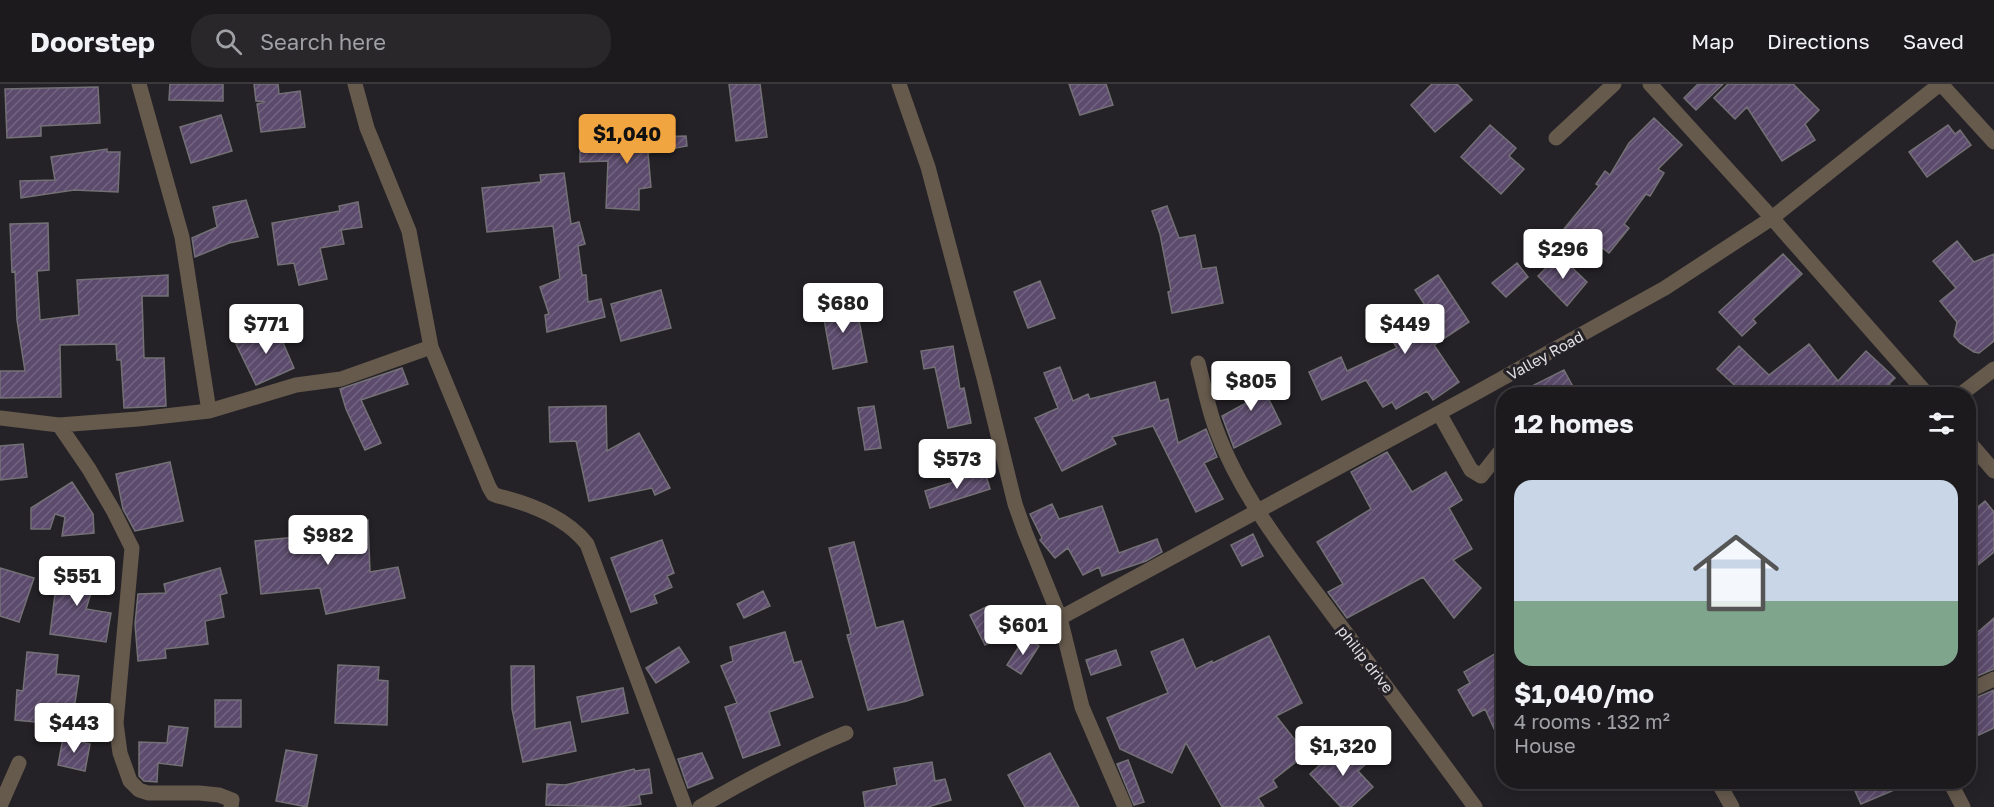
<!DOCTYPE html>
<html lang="en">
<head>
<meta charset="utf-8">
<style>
  body { margin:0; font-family:"Golos Text",sans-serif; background:#29272a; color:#f1f3f6; height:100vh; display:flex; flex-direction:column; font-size:22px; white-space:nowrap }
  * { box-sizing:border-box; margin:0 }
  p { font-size:20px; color:#a0a1a4 }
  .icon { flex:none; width:33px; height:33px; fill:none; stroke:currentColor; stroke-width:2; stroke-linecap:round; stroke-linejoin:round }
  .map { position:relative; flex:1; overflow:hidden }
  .drawer { position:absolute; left:1496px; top:303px; width:480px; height:402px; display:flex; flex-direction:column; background:#1c1a1d; border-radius:24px; box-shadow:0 3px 15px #0003,0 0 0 2px #3a383b }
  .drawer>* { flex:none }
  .price { position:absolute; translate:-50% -51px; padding:0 14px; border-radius:6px; background:#fff; color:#222; font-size:20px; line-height:39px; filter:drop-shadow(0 2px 3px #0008) }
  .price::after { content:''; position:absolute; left:50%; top:36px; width:18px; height:14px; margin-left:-9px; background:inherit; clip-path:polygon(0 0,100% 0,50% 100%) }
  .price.on { background:#f1a540; color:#111 }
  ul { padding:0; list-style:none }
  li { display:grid; align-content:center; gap:12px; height:318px; padding:0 18px }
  li span { display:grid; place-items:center; height:186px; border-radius:18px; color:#555 }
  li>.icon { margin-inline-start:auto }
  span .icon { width:108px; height:108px; fill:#fffc; stroke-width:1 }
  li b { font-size:26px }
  h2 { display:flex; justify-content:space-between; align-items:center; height:72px; padding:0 18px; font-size:26px }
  header { display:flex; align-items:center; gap:36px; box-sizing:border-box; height:84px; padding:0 30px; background:#1c1a1d; border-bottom:2px solid #3a383b }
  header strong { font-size:28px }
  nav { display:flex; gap:33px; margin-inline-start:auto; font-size:21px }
  .search { width:420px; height:54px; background:#29272a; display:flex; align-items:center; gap:15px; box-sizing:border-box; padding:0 21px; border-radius:24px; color:#a0a1a4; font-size:22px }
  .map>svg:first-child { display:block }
</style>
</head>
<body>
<header>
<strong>Doorstep</strong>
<div class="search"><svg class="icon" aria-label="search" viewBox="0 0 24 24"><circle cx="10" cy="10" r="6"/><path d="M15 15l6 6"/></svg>Search here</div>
<nav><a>Map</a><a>Directions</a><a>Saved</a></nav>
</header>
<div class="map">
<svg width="1994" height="723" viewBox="0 0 1994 723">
  <defs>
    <pattern id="building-hatch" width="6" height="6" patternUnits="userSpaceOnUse" patternTransform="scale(1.5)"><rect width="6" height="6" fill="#5c4b6c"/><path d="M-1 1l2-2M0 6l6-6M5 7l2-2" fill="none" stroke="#736481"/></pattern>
  </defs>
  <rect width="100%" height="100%" fill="#252227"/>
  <path fill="url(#building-hatch)" stroke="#737176" stroke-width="1.5" d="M170,0H223V17L169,16Z
    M254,0H278L279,10L300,7L305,43L261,48L257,20L265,18L256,17Z
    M729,0H760L767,53L736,57Z
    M1069,0H1106L1113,21L1080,31Z
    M1432,0H1457L1472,16L1435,48L1411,21Z
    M1698,0H1723L1696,26L1684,14Z
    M1728,0H1793L1819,26L1805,40L1815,56L1782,77L1747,23L1735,35L1714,14Z
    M98,3L100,39L41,42V52L7,54L5,5Z
    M221,31L232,67L191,79L180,43Z
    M1654,34L1682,61L1658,85L1664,89L1650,112L1646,110L1624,140L1629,144L1609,169L1587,152L1579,165L1559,151L1599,102L1596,100L1605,87L1610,91L1629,59Z
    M1490,41L1516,64L1509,72L1524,85L1501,110L1461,73Z
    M1948,41L1955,50L1960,46L1971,61L1927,93L1909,68Z
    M686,52L687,62L648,69L651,103L639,105V126L606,124L608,77L580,78V55Z
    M107,65V68H120L118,108L74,106L21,114L20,97L55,96L51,73Z
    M564,89L571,140L579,138L585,160L578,162L582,191H586L588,218L601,215L605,233L547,248L545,231L549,230L540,203L560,195L553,142L487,148L482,104L541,98L540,91Z
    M246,116L258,153L229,159L195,173L192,154L217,143L213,123Z
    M358,118L362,143L341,146L344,160L320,164L327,195L299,201L294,179L278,181L272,139L340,127L339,122Z
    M1167,122L1179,154L1195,151L1202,185L1216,183L1223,219L1172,229L1168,208L1171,207L1160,150L1152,127Z
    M48,139L49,186L37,187L40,236L79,231L77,196L168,191V212H142L144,274H164L166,322L124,324L121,276H117L116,260L60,261L61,313L0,314V287H25L17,236L15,187L12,188L10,140Z
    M1957,157L1974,178L1994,170V257L1979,269L1974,268L1960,259L1954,252L1957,238L1940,217L1956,204L1933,177Z
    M1783,170L1802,190L1753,235L1756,239L1742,252L1719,228Z
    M1559,171L1587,198L1567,222L1538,192Z
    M1517,179L1528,193L1506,213L1492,199Z
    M1438,191L1469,238L1434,261L1459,298L1433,316L1427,307L1396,325L1392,318L1383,323L1366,296L1322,316L1309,288L1341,273L1347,287L1397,264L1386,248L1425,221L1415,206Z
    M1040,197L1055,234L1028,244L1014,208Z
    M661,206L671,244L621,257L611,220Z
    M837,209L841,229L857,226L867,278L833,285L820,213Z
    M278,241L284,261L294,284L256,301L236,260L247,257L246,254Z
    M1809,260L1838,297L1866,267L1895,294L1889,300L1898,310H1744L1717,285L1739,262L1769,291Z
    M953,262L960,305L964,304L971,339L948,344L935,283L924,285L921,267Z
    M1060,283L1073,317L1088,310L1090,315L1155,298L1160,317L1168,315L1178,359L1206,345L1217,373L1204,379L1223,415L1196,428L1153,342L1112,353L1116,360L1062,387L1035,334L1058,324L1044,289Z
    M1253,283L1281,340L1234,364L1222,332L1248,318L1236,291Z
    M402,284L408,300L361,316L381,359L365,366L346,325L340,305Z
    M1564,286L1577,310H1516Z
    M606,322L607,367L639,349L670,404L655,411L652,404L589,417L576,357L550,358L549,323Z
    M874,322L881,364L865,366L858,324Z
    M23,360L27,393L0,396V362Z
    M1387,368L1412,408L1446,388L1462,416L1449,424L1472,465L1453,476L1481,504L1454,534L1423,493L1347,534L1328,508L1343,500L1317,458L1371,425L1351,388Z
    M170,378L183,437L135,447L123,425L116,390Z
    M985,388L990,405L930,424L925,407Z
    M72,398L93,430L94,449L62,452L65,433L55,430L50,445H31V424Z
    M1985,417L1994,428V468L1968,489V431Z
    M1052,420L1059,435L1102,422L1119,469L1157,455L1162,468L1146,477L1102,492L1099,483L1083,491L1068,464L1055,474L1040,456L1042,454L1030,430Z
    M368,436L370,488L398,483L405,514L326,530L320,504L261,510L255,457L297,453L296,440Z
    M1253,450L1263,472L1242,482L1231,461Z
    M662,456L674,489L667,492L672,503L654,511L657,519L631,528L611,474Z
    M854,458L876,544L903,537L923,611L907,617L868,626L847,551L851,550L829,464Z
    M59,478L97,490L86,525L111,529L106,558L50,550Z
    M0,484L34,494L19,538L0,532Z
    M220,484L227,509L220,511L224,533L205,537L208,560L165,565L166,574L138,577L135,540L138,510L166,509L164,500Z
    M763,507L770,522L744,534L737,520Z
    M986,523L1002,553L985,561L970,531Z
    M1994,534V585L1968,596V553L1979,547Z
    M785,548L794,579L801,577L813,613L769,628L780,661L743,674L725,623L737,619L721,582L733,577L730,563Z
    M1269,552L1302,619L1276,632L1306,670L1273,696L1277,703L1258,714L1264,723H1222L1186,659L1172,689L1120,665L1107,634L1168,609L1151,568L1183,555L1196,585L1212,577L1213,579Z
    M1025,553L1039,562L1021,590L1007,581Z
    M679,563L689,578L656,599L646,584Z
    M1503,565V664L1485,625L1473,632L1458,606L1470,599L1464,588Z
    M1116,566L1121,581L1091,591L1086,576Z
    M27,568L58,571L56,590L79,592L70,652L45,648L46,639L15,636L17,606L23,607Z
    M338,581L379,583L378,596L388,597L387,641L335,639Z
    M511,582H534L535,645L570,638L576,667L523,678L512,625Z
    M623,604L628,629L582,638L577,613Z
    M1994,606V644L1968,656V617Z
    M215,616H241V643H215Z
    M169,642L188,644L182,682L158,679L157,698L144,697L139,692V658L167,659Z
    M63,654L90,660L85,687L58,681Z
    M1345,658L1366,680L1358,687L1373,703L1351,723H1341L1310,690Z
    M286,666L317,671L307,723L276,717Z
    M702,669L713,694L688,704L678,675Z
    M1050,669L1079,723H1025L1008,691Z
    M1128,676L1144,718L1134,721L1117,680Z
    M932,678L935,697L945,695L951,716L928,723H865L863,708L897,701L894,684Z
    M634,685L635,687L649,685L652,709L639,711L641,720L618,723L546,721L547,700L565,701Z
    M1851,698H1913L1861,720Z"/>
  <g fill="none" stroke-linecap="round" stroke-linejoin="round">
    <path stroke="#665a4d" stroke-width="15" d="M139,0L182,153L209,327
      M355,0L367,44L409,147L431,263L489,403L493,410L498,412C531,420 566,433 587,460L685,723
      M899,0L928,83L984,294L1015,420L1025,448L1060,534L1082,623L1125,723
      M1650,0L1772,134L1927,310
      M1941,0L1994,58
      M1556,54L1614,0
      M1198,279C1204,301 1208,324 1216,345C1240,411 1287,470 1329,526C1378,592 1427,657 1475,723
      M1961,310L1994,285
      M1439,329L1471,386L1481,392L1503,364
      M0,334L59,341L138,335L209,327L296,301L341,295L431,263
      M59,341L89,385L113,426L132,464L116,639L120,669L130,697L139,706L148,709H199L219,711L232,716L231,723
      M1968,357L1994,387
      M1060,534L1474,310L1665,204L1772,134L1940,0
      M1968,607L1994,595
      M1718,698L1732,723
      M1950,698L1963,723
      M0,722L19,679
      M700,723C748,695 795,670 846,649"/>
  </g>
  <g text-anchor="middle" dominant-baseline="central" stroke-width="6" stroke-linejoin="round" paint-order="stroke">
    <g font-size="15" fill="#e0dee1" stroke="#252227">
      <text transform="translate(1545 271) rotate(-29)">Valley Road</text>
      <text transform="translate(1366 575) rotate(52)">philip drive</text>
    </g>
  </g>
</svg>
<b class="price on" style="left:627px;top:81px">$1,040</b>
<b class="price" style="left:1563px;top:196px">$296</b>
<b class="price" style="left:843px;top:250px">$680</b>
<b class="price" style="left:266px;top:271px">$771</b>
<b class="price" style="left:1405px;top:271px">$449</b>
<b class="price" style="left:1251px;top:328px">$805</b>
<b class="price" style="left:957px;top:406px">$573</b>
<b class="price" style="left:328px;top:482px">$982</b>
<b class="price" style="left:77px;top:523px">$551</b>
<b class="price" style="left:1023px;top:572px">$601</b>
<b class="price" style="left:74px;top:670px">$443</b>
<b class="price" style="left:1343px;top:693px">$1,320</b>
<section class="drawer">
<h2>12 homes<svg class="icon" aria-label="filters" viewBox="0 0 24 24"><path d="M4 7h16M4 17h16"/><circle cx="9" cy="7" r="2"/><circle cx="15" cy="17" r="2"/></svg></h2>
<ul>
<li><span style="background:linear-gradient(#c9d6e8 65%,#7fa58c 0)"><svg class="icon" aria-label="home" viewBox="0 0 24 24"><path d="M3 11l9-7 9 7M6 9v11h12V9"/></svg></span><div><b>$1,040/mo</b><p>4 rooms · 132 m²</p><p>House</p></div></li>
</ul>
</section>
</div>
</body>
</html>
